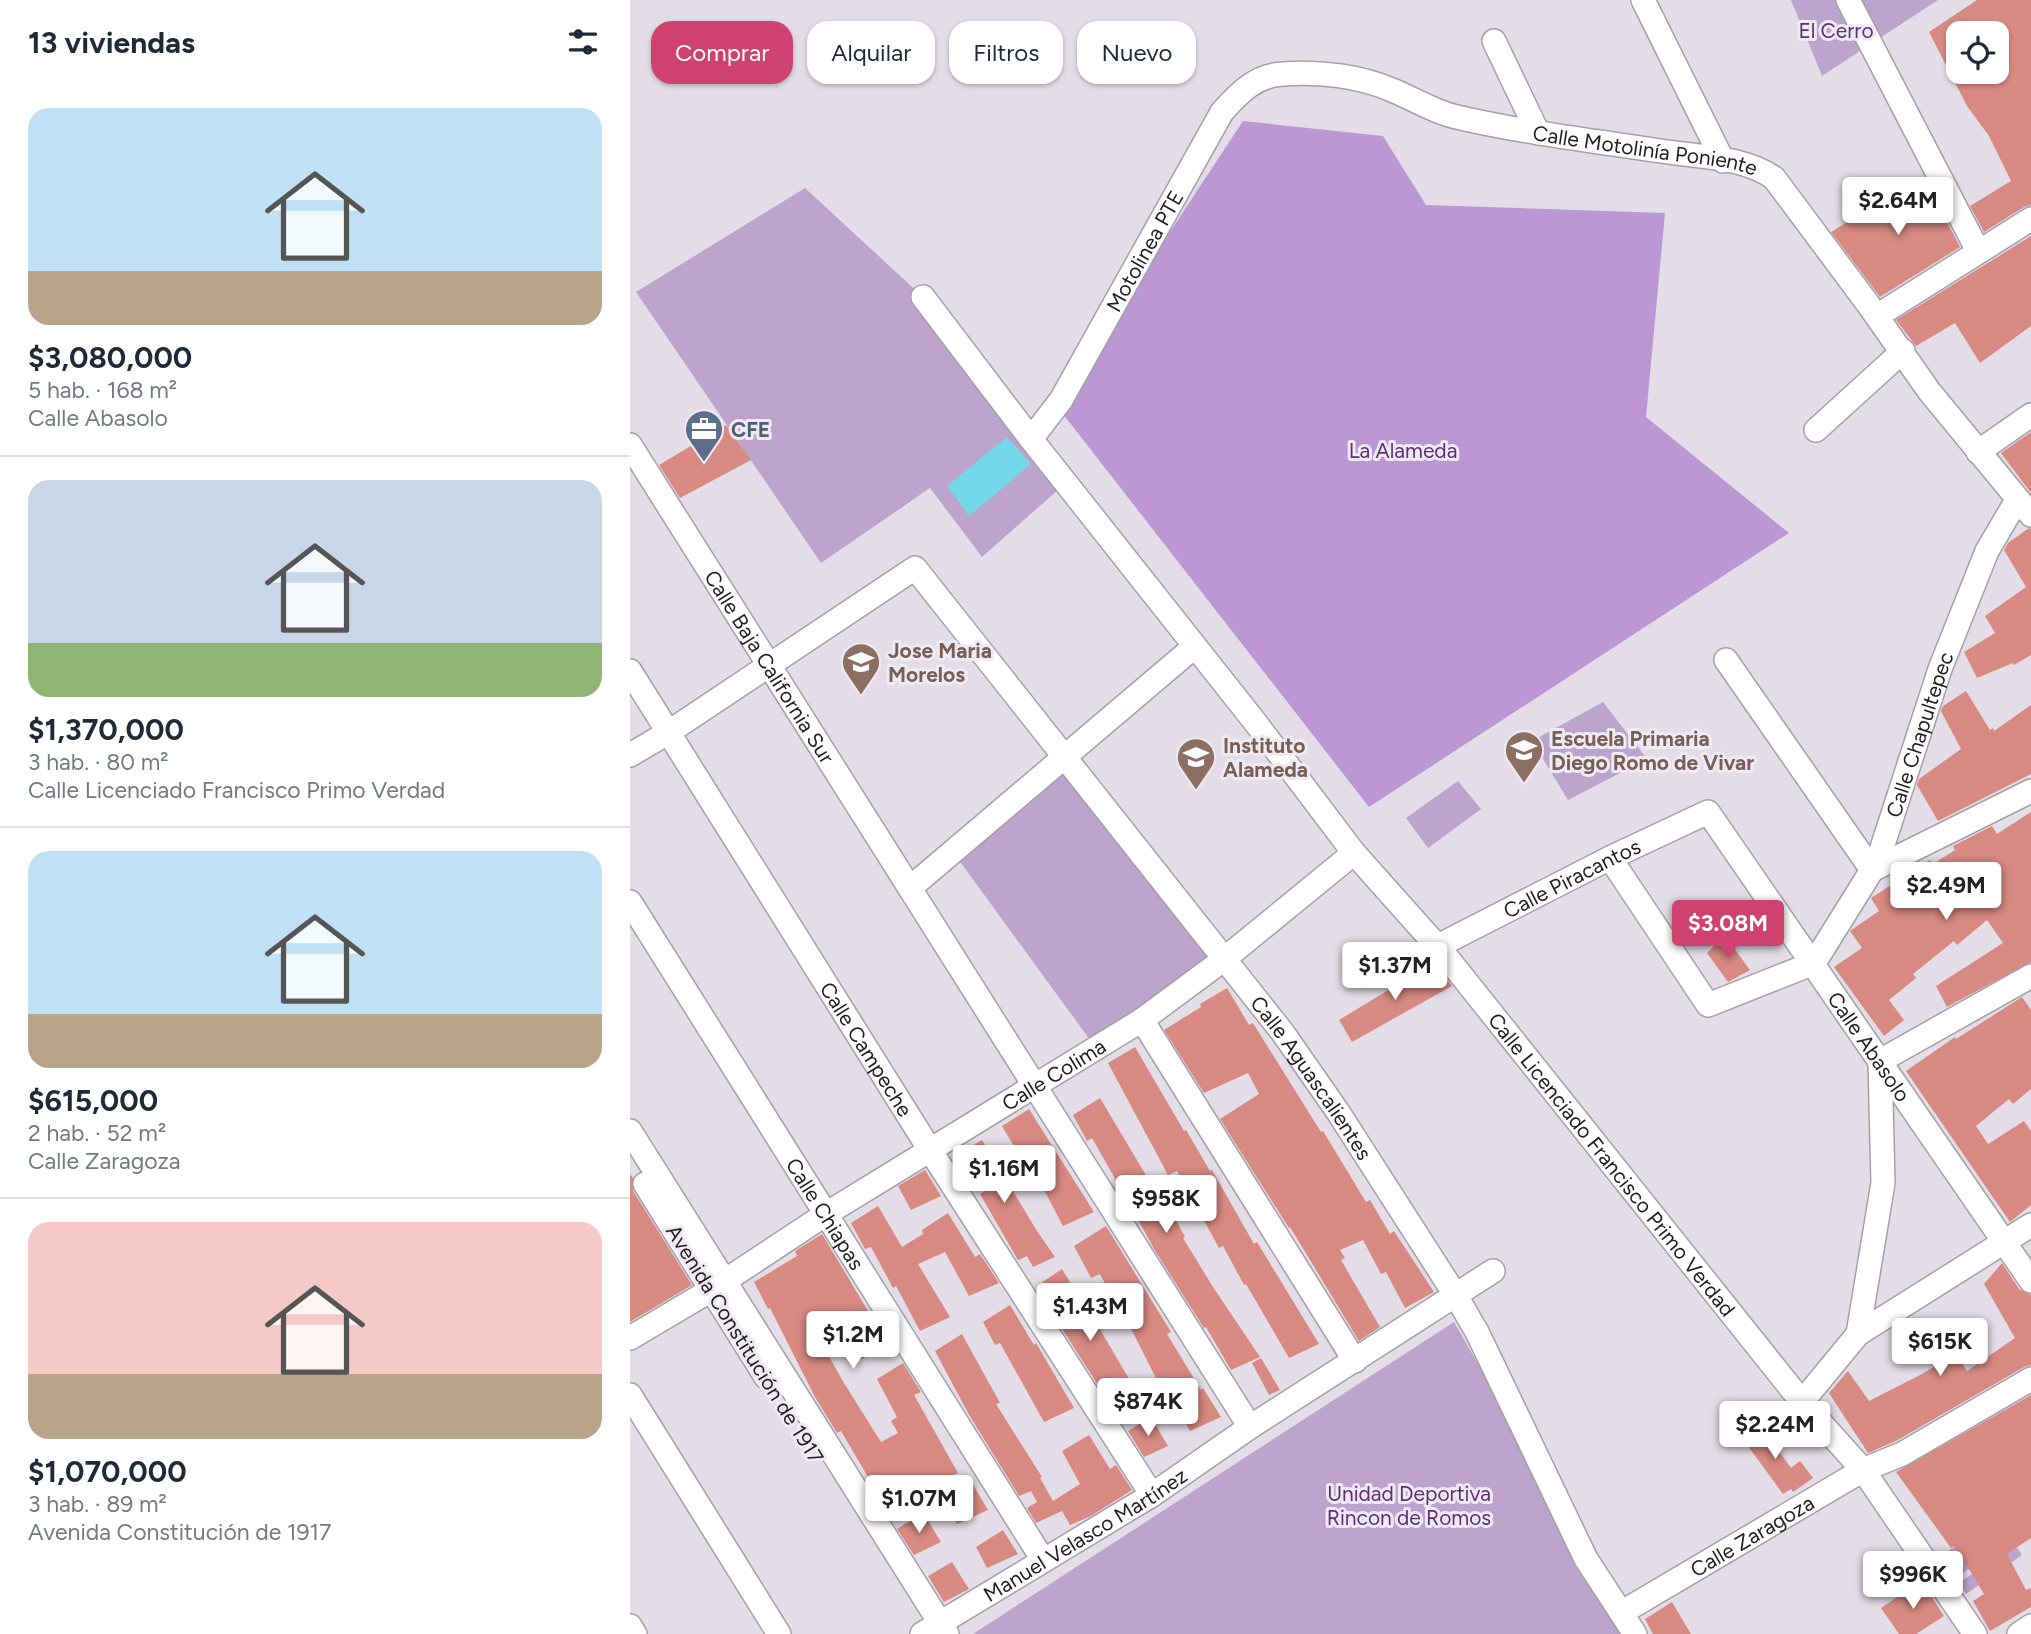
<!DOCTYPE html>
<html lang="es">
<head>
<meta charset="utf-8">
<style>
  body { margin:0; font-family:Figtree,sans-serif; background:#f2f2f3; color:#1f2937; height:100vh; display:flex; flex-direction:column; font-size:26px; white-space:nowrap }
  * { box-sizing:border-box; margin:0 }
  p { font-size:23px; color:#747a83 }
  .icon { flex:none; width:38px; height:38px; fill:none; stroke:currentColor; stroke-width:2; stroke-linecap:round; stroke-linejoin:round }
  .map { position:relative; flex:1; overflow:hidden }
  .drawer { display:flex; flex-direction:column; background:#fff; width:630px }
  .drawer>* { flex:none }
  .hud { position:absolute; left:21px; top:21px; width:665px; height:63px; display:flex; gap:14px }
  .fabs { position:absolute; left:1316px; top:21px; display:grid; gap:14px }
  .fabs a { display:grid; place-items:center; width:63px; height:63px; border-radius:14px; background:#fff; box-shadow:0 2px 5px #0004; font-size:35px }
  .price { position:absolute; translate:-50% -60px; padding:0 16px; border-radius:7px; background:#fff; color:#222; font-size:23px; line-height:46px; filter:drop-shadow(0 2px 4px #0008) }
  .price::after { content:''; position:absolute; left:50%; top:42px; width:21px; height:16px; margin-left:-10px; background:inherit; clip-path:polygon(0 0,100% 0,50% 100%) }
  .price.selected { background:#cf426f; color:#fff }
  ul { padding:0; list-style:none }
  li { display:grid; align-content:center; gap:14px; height:371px; padding:0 28px }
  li+li { border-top:2px solid #e0e1e3 }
  li span { display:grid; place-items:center; height:217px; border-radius:21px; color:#555 }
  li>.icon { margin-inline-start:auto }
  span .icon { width:126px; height:126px; fill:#fffc; stroke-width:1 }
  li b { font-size:30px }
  h2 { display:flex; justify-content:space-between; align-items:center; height:84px; padding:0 28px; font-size:30px }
  .tag { padding:0 24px; border-radius:21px; background:#fff; box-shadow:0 2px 5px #0004; font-size:24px; line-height:63px }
  .tag.selected { background:#cf426f; color:#fff }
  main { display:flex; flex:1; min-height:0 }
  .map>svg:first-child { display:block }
</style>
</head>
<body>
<main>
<section class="drawer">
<h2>13 viviendas<svg class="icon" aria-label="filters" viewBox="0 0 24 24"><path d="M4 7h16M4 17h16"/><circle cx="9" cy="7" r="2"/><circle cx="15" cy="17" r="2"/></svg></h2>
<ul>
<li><span style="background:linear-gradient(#bfe0f5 75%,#b9a48a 0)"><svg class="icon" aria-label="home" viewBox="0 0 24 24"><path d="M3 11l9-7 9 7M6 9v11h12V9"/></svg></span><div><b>$3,080,000</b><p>5 hab. · 168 m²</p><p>Calle Abasolo</p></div></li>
<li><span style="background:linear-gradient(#c9d6e8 75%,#8fb573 0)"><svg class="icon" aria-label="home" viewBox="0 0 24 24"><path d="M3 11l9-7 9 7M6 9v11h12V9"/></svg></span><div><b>$1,370,000</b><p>3 hab. · 80 m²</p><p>Calle Licenciado Francisco Primo Verdad</p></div></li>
<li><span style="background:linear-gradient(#bfe0f5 75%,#b9a48a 0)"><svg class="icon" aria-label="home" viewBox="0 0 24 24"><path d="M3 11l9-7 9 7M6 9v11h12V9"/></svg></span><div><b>$615,000</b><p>2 hab. · 52 m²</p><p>Calle Zaragoza</p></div></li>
<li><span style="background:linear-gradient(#f6c9c9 70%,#b9a48a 0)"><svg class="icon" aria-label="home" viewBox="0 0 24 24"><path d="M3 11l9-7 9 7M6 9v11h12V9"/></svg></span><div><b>$1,070,000</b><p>3 hab. · 89 m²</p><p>Avenida Constitución de 1917</p></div></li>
</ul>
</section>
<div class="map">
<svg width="1401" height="1634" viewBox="0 0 1401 1634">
  <rect width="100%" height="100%" fill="#e3dde7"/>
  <path fill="#bda4cd" d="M1161,0H1308L1192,76Z
    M175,188L293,297L437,482L352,557L300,488L191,563L6,292Z
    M973,702L1017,759L938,800L902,741Z
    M435,757L593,960L463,1044L323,852Z
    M828,781L851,809L798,848L776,818Z
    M824,1322L1002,1634H343Z
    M1364,1520L1384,1549L1387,1548L1392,1555L1367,1573L1339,1569L1325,1578L1311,1556Z
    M1342,1574L1355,1581L1336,1594L1329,1583Z"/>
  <path fill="#bd96d4" d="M613,121L753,136L796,205L1035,213L1016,417L1159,533L739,807L426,405Z"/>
  <path fill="#74d8eb" d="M377,437L401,464L339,516L317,486Z"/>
  <path fill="#d88982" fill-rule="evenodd" d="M1347,0H1401V205L1394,207L1354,232L1340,206L1381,181L1359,136L1337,106L1299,32ZM1328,33H1367V72H1328Z
    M1294,177L1330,247L1250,297L1201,232L1264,193Z
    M1401,236V326L1350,363L1325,323L1286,346L1266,320Z
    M96,425L121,460L50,498L29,465Z
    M1401,432V493L1371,453Z
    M1399,528L1401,529V655L1384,665L1383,663L1347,678L1334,652L1365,633L1355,616L1396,587L1374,550L1378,543Z
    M1336,691L1360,730L1363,728L1364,731L1401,705V774L1308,821L1287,785L1289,779L1331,749L1311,711L1313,706Z
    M1401,812V962L1317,1007L1306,986L1373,943L1357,920L1327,945L1324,941L1283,974L1286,978L1259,1000L1274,1020L1254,1036L1204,967L1232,948L1220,931L1249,911L1241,898L1300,860L1303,864L1325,850L1323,846L1362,826L1367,834Z
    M1095,936L1120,970L1098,982L1077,953Z
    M803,963L822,986L722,1042L709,1020Z
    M597,988L619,1025L623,1023L691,1132L693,1131L736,1202L740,1200L760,1234L764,1231L804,1292L775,1308L756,1272L751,1274L733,1240L710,1250L715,1258L711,1260L750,1327L729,1341L660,1227L659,1228L590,1119L629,1094L618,1073L574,1093L534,1030L571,1007L570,1004Z
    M1392,997L1401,1010V1089L1383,1104L1379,1099L1346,1126L1358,1144L1394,1121L1401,1131V1205L1380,1222L1276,1071L1325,1037L1326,1039Z
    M505,1047L554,1131L556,1130L580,1171L582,1170L624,1244L627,1242L689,1344L659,1358L616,1284L614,1285L593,1246L589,1248L547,1171L538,1175L478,1063Z
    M470,1098L523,1187L526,1186L535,1200L555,1237L553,1238L583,1287L630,1357L601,1370L576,1327L574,1328L524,1249L503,1210L508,1206L502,1195L496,1198L462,1138L457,1141L443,1115Z
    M399,1109L464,1212L433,1226L412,1186L408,1187L372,1126Z
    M352,1140L407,1231L425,1257L403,1267L397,1256L388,1260L350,1194L356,1190L350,1178L339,1183L325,1156Z
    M295,1170L311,1196L281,1210L268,1186Z
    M0,1174L3,1178V1191L62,1285L0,1322Z
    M248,1206L272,1247L293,1234L292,1230L318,1213L345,1257L350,1254L369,1283L339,1296L315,1252L288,1264L320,1317L290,1331L266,1286L263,1288L241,1247L235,1249L221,1223Z
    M476,1226L541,1332L537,1334L571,1390L573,1388L591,1417L560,1431L545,1402L555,1396L549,1384L532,1390L488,1303L486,1304L470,1274L461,1278L444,1246Z
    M192,1234L259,1346L229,1360L212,1328L189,1339L214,1383L251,1442L268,1433L261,1421L267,1417L247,1379L273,1363L291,1392L284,1395L328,1473L255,1506L211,1431L207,1433L185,1397L140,1308L138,1309L124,1282L167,1256L165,1251Z
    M1372,1263L1389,1289L1401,1295V1365L1394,1367L1266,1441L1238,1453L1199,1393L1218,1371L1239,1401L1290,1375L1326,1354L1337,1371L1385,1338L1354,1284Z
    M432,1269L453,1303L454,1302L512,1401L486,1413L434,1332L424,1313L426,1311L411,1283Z
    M380,1305L404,1345L406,1343L444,1408L414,1422L370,1343L365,1345L353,1322Z
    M332,1334L370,1403L366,1404L412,1477L410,1478L423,1501L450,1484L432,1451L459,1435L480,1469L486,1465L502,1490L461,1516L440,1525L432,1511L406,1523L397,1508L407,1502L401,1491L389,1496L338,1413L305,1351Z
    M631,1358L650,1390L639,1395L622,1363Z
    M1401,1395V1538L1377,1554L1396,1590L1401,1588V1607L1360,1631L1343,1601L1354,1594L1342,1574L1324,1546L1321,1548L1266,1472Z
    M521,1417L538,1446L514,1457L498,1431Z
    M1128,1422L1161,1468L1170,1461L1183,1478L1163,1492L1161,1489L1153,1494L1110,1435Z
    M342,1483L358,1510L327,1524L314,1500Z
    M293,1513L311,1542L284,1555L267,1529Z
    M373,1530L388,1554L357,1568L346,1547Z
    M322,1562L339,1589L314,1602L298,1576Z
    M1291,1581L1314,1616L1286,1634H1269L1251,1608Z
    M1042,1602L1061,1634H1023L1015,1619Z"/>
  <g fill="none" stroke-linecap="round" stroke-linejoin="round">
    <g stroke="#a59fa9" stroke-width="26">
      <g id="minor">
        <path d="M1013,0L1093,161"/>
        <path d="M1218,0L1348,251"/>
        <path d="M864,41L908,133"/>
        <path id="s1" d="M293,297L401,439L625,722L724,853L815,955L1172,1402L1233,1470L1345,1634"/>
        <path d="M1247,316L1401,219"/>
        <path d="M1186,430L1273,351"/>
        <path id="s2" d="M401,439L431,400L592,112C609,93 626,75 653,74C688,71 730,76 762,90C786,100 806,113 831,118C897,133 964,141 1031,151C1067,157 1113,156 1144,178L1238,304L1299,391L1401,515"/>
        <path id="s3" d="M0,445L620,1427"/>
        <path d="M1348,452L1401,415"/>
        <path d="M1096,660L1242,870L1401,791"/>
        <path id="s4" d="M0,671L300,1150L522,1495"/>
        <path id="s5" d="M0,755L39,732L285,568L653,1033L708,1112L826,1296L847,1332L956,1559L1005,1634"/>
        <path id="s6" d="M980,858L1078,1005L1184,963L1242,870L1249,857L1310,669L1357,551L1387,500"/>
        <path d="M280,888L564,647"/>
        <path id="s7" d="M0,902L413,1560"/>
        <path id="s8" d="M808,946L980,858L1078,812L1401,1281"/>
        <path d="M512,1020L725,1361"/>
        <path d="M0,1131L317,1634"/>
        <path d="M15,1184L136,1377"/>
        <path d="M1228,1334L1253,1183L1250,1061L1401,976"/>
        <path id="s9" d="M0,1338L81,1290L196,1214L512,1020L593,960L724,853"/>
        <path d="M0,1395L149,1634"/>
        <path d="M1172,1402L1228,1334L1401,1225"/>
        <path id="s10" d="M991,1613L1233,1470L1272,1454L1401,1379"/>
        <path d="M0,1626L5,1634"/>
        <path id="s11" d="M292,1634L522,1495L620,1427L863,1271"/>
        <path d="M1389,1634L1401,1626"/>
      </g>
    </g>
    <use href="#minor" stroke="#fff" stroke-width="23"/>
  </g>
  <defs>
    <g id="office-pin" transform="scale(2.0125)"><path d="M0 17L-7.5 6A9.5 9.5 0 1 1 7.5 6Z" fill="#5c6f8a" stroke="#f0eaf4"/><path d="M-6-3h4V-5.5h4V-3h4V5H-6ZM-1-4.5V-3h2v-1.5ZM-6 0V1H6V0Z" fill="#fff"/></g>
    <g id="school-pin" transform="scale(2.0125)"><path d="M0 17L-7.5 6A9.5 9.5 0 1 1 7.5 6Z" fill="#8d6e63" stroke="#f0eaf4"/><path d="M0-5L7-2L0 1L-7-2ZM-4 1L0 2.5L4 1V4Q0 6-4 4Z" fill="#fff"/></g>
  </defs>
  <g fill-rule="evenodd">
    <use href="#office-pin" x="74" y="429"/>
    <use href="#school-pin" x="231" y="662"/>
    <use href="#school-pin" x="894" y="750"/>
    <use href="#school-pin" x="566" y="757"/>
  </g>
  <g text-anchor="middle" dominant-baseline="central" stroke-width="6" stroke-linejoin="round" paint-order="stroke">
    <g font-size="21" fill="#5f2e78" stroke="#f0eaf4">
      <text x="1206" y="30">El Cerro</text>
      <text x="773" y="450">La Alameda</text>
      <text x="779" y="1493">Unidad Deportiva<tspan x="779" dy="24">Rincon de Romos</tspan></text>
    </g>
    <g font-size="21" fill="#211e22" stroke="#f0eaf4">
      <text stroke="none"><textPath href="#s2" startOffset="826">Calle Motolinía Poniente</textPath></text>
      <text stroke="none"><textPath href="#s2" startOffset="220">Motolinea PTE</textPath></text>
      <text stroke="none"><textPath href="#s3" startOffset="262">Calle Baja California Sur</textPath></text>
      <text stroke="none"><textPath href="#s6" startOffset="544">Calle Chapultepec</textPath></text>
      <text stroke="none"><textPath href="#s8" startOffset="150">Calle Piracantos</textPath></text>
      <text stroke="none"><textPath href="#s8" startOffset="586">Calle Abasolo</textPath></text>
      <text stroke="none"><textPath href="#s4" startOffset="446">Calle Campeche</textPath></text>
      <text stroke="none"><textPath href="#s9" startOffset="499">Calle Colima</textPath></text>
      <text stroke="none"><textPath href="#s5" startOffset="987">Calle Aguascalientes</textPath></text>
      <text stroke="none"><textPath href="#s1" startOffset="1108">Calle Licenciado Francisco Primo Verdad</textPath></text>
      <text stroke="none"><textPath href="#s7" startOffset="368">Calle Chiapas</textPath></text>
      <text transform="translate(115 1344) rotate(58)">Avenida Constitución de 1917</text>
      <text stroke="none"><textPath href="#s11" startOffset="191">Manuel Velasco Martínez</textPath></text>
      <text stroke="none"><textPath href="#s10" startOffset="152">Calle Zaragoza</textPath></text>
    </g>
    <g font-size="21" font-weight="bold" fill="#4e5e75" stroke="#f0eaf4" text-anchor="start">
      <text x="101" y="429">CFE</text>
    </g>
    <g font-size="21" font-weight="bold" fill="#785e54" stroke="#f0eaf4" text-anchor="start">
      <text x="258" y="650">Jose Maria<tspan x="258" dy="24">Morelos</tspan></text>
      <text x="921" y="738">Escuela Primaria<tspan x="921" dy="24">Diego Romo de Vivar</tspan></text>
      <text x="593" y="745">Instituto<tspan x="593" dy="24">Alameda</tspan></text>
    </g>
  </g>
</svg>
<div class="fabs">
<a><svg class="icon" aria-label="locate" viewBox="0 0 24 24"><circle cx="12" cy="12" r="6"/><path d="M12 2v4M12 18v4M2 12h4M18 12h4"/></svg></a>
</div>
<b class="price" style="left:1268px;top:237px">$2.64M</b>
<b class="price" style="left:1316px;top:922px">$2.49M</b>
<b class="price selected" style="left:1098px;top:960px">$3.08M</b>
<b class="price" style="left:765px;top:1002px">$1.37M</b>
<b class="price" style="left:374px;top:1205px">$1.16M</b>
<b class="price" style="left:536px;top:1235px">$958K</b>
<b class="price" style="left:460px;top:1343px">$1.43M</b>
<b class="price" style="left:223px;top:1371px">$1.2M</b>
<b class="price" style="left:1310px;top:1378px">$615K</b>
<b class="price" style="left:518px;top:1438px">$874K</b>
<b class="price" style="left:1145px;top:1461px">$2.24M</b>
<b class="price" style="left:289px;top:1535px">$1.07M</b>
<b class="price" style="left:1283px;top:1611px">$996K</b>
<div class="hud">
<a class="tag selected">Comprar</a>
<a class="tag">Alquilar</a>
<a class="tag">Filtros</a>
<a class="tag">Nuevo</a>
</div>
</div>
</main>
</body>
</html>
